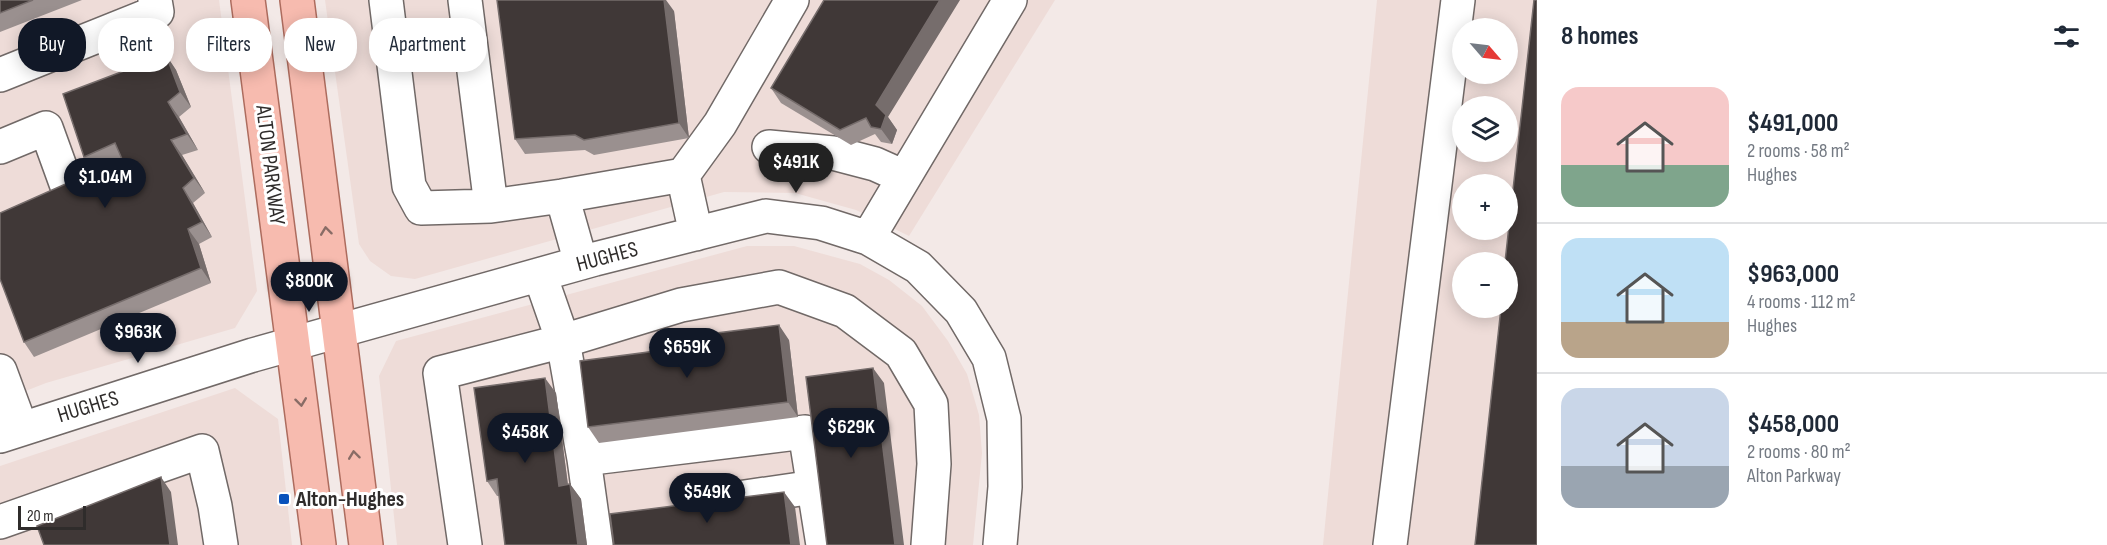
<!DOCTYPE html>
<html lang="en">
<head>
<meta charset="utf-8">
<style>
  body { margin:0; font-family:"Sofia Sans Condensed",sans-serif; background:#f6f6f7; color:#1f2937; height:100vh; display:flex; flex-direction:column; font-size:22px; white-space:nowrap }
  * { box-sizing:border-box; margin:0 }
  p { font-size:20px; color:#747a83 }
  .icon { flex:none; width:33px; height:33px; fill:none; stroke:currentColor; stroke-width:2; stroke-linecap:round; stroke-linejoin:round }
  .map { position:relative; flex:1; overflow:hidden }
  .side { display:flex; flex-direction:column; background:#fff; width:570px }
  .side>* { flex:none }
  .banner { position:absolute; left:18px; top:18px; width:570px; height:54px; display:flex; gap:12px }
  .needle { width:39px; rotate:118deg }
  .tools { position:absolute; left:1452px; top:18px; display:grid; gap:12px }
  .tools a { display:grid; place-items:center; width:66px; height:66px; border-radius:50%; background:#fff; box-shadow:0 3px 15px #0003; font-size:30px }
  .scale { position:absolute; left:18px; bottom:15px; width:68px; box-sizing:border-box; padding-left:6px; border:3px solid #2f2c2b; border-top:0; font-size:16px; line-height:21px; white-space:nowrap; color:#2f2c2b; -webkit-text-stroke:4px #fff; paint-order:stroke }
  .price { position:absolute; translate:-50% -51px; padding:0 14px; border-radius:21px; background:#111827; color:#fff; font-size:20px; line-height:39px; filter:drop-shadow(0 2px 3px #0008) }
  .price::after { content:''; position:absolute; left:50%; top:36px; width:18px; height:14px; margin-left:-9px; background:inherit; clip-path:polygon(0 0,100% 0,50% 100%) }
  .price.active { background:#222; color:#fff }
  ul { padding:0; list-style:none }
  li { display:flex; align-items:center; gap:18px; height:150px; padding:0 24px }
  li+li { border-top:2px solid #e0e1e3 }
  li span { display:grid; place-items:center; flex:none; width:168px; height:120px; border-radius:18px; color:#555 }
  li>.icon { margin-inline-start:auto }
  span .icon { width:72px; height:72px; fill:#fffc; stroke-width:1 }
  li b { font-size:26px }
  h2 { display:flex; justify-content:space-between; align-items:center; height:72px; padding:0 24px; font-size:26px }
  .chip { padding:0 21px; border-radius:24px; background:#fff; box-shadow:0 3px 15px #0003; font-size:21px; line-height:54px }
  .chip.active { background:#111827; color:#fff }
  main { display:flex; flex:1; min-height:0 }
  .map>svg:first-child { display:block }
</style>
</head>
<body>
<main>
<div class="map">
<svg width="1537" height="545" viewBox="0 0 1537 545">
  <rect width="100%" height="100%" fill="#f3e9e7"/>
  <path fill="#eedcd8" fill-rule="evenodd" d="M0,0H219L257,291L235,328L46,383L0,401Z
    M325,0H1055L909,236L856,210L795,193L724,192L415,279L391,276L370,261L359,244Z
    M1377,0H1537V545H1323ZM1462,28H1508V74H1462ZM1462,106H1508V152H1462ZM1462,184H1508V230H1462ZM1462,262H1508V308H1462Z
    M747,246H794L860,264L889,280L922,306L948,341L967,374L979,415L982,453L973,545H397L379,376L396,341Z
    M235,388L278,419L292,545H0V466Z"/>
  <g fill="none" stroke-linecap="round" stroke-linejoin="round">
    <g stroke="#716967" stroke-width="36">
      <path id="minor" d="M386,0L409,186L421,208L491,206L562,196L683,175
        M465,0L491,206
        M0,75L157,12L155,0
        M0,147L46,128L67,186
        M769,147L833,153L875,164L904,177
        M562,196L581,263
        M696,234L683,175L720,124L792,0
        M868,238L1010,0
        M540,275L563,341L584,459
        M0,371L21,428
        M0,436L253,355L595,259L766,216L821,223L868,238L918,267L961,311L989,358L1004,419L1005,487L1000,545
        M718,501L814,487
        M0,522L202,451L215,506L221,545
        M465,545L440,373L563,341L681,305L779,287L845,311L901,353L931,404L934,464L928,545
        M596,545L584,459L805,432L823,545
        M1390,545L1458,0"/>
    </g>
    <g stroke="#ad6c5e" stroke-width="36">
      <path id="major" d="M248,0L319,545
        M297,0L366,545"/>
    </g>
    <use href="#minor" stroke="#fff" stroke-width="33"/>
    <use href="#major" stroke="#f7bbaf" stroke-width="33"/>
  </g>
  <path fill="#9a908f" d="M0,0H82L0,32Z
    M674,11L689,138L594,155L585,150L525,154L515,139Z
    M166,55L176,70L191,107L179,117L198,150L182,155L205,193L193,203L212,237L199,244L211,283L34,357L24,342L94,171L84,157Z
    M771,88L888,117L897,130L892,144L881,142L875,134L851,145L781,103Z
    M789,340L798,417L599,443L588,427Z
    M556,393L568,485L570,484L581,499L587,545H505L499,496H497L487,481Z"/>
  <path fill="#766d6c" d="M664,0H666L674,11L689,138L679,123Z
    M940,0H960L888,117L897,130L892,144L881,129L876,105Z
    M166,55L176,70L191,107L180,92Z
    M168,102L179,117L198,150L187,134Z
    M171,140L182,155L205,193L194,178Z
    M183,188L193,203L212,237L202,222Z
    M188,229L199,244L211,283L201,268Z
    M779,325L789,340L798,417L788,402Z
    M873,368L884,383L904,545H895Z
    M545,378L556,393L570,501L559,486Z
    M161,477L171,492L178,545H170Z
    M570,484L581,499L587,545H578Z
    M784,492L795,507L800,545H791Z"/>
  <path fill="#403837" stroke="#766d6c" stroke-width="1.5" d="M0,0H33L0,13Z
    M497,0H664L679,123L584,140L575,135L515,139Z
    M824,0H940L876,105L886,115L881,129L871,127L866,118L840,130L771,88Z
    M1534,0H1537V545H1475L1501,308H1508V262H1505Z
    M166,55L180,92L168,102L187,134L171,140L194,178L183,188L202,222L188,229L201,268L24,342L0,279V213L122,159L115,143L84,157L63,94Z
    M779,325L788,402L588,427L580,361L702,345L701,335Z
    M873,368L895,545H827L806,377Z
    M545,378L559,486L570,484L578,545H505L497,479L487,481L474,388Z
    M161,477L170,545H44L37,526Z
    M784,492L791,545H614L610,514Z"/>
  <defs><path id="oneway-chevron" d="M-2-3.5L2.5 0L-2 3.5" fill="none" stroke-width="1.6" stroke-linecap="round" stroke-linejoin="round" transform="scale(1.5)"/></defs>
  <g stroke="#896c66">
    <use href="#oneway-chevron" transform="translate(326 231) rotate(-97)"/>
    <use href="#oneway-chevron" transform="translate(301 402) rotate(83)"/>
    <use href="#oneway-chevron" transform="translate(354 455) rotate(-97)"/>
  </g>
  <rect fill="#0952bc" stroke="#fff" stroke-width="2" x="278" y="493" width="12" height="12" rx="3"/>
  <g text-anchor="middle" dominant-baseline="central" stroke-width="6" stroke-linejoin="round" paint-order="stroke">
    <g font-size="22" fill="#2f2c2b" stroke="#fff">
      <text transform="translate(270 165) rotate(83)">ALTON PARKWAY</text>
      <text transform="translate(607 257) rotate(-15)">HUGHES</text>
      <text transform="translate(88 407) rotate(-17)">HUGHES</text>
    </g>
    <g font-size="22" font-weight="bold" fill="#2f2c2b" stroke="#fff" text-anchor="start">
      <text x="296" y="499">Alton-Hughes</text>
    </g>
  </g>
</svg>
<div class="tools">
<a><svg class="needle" viewBox="-14 -14 28 28"><path d="M0-13l5 13h-10z" fill="#e53935"/><path d="M0 13l5-13h-10z" fill="#747a83"/></svg></a>
<a><svg class="icon" aria-label="layers" viewBox="0 0 24 24"><path d="M12 4l9 5-9 5-9-5zM3 14l9 5 9-5"/></svg></a>
<a>+</a>
<a>−</a>
</div>
<div class="scale">20 m</div>
<b class="price active" style="left:796px;top:194px">$491K</b>
<b class="price" style="left:105px;top:209px">$1.04M</b>
<b class="price" style="left:309px;top:313px">$800K</b>
<b class="price" style="left:138px;top:364px">$963K</b>
<b class="price" style="left:687px;top:379px">$659K</b>
<b class="price" style="left:851px;top:459px">$629K</b>
<b class="price" style="left:525px;top:464px">$458K</b>
<b class="price" style="left:707px;top:524px">$549K</b>
<div class="banner">
<a class="chip active">Buy</a>
<a class="chip">Rent</a>
<a class="chip">Filters</a>
<a class="chip">New</a>
<a class="chip">Apartment</a>
</div>
</div>
<section class="side">
<h2>8 homes<svg class="icon" aria-label="filters" viewBox="0 0 24 24"><path d="M4 7h16M4 17h16"/><circle cx="9" cy="7" r="2"/><circle cx="15" cy="17" r="2"/></svg></h2>
<ul>
<li><span style="background:linear-gradient(#f6c9c9 65%,#7fa58c 0)"><svg class="icon" aria-label="home" viewBox="0 0 24 24"><path d="M3 11l9-7 9 7M6 9v11h12V9"/></svg></span><div><b>$491,000</b><p>2 rooms · 58 m²</p><p>Hughes</p></div></li>
<li><span style="background:linear-gradient(#bfe0f5 70%,#b9a48a 0)"><svg class="icon" aria-label="home" viewBox="0 0 24 24"><path d="M3 11l9-7 9 7M6 9v11h12V9"/></svg></span><div><b>$963,000</b><p>4 rooms · 112 m²</p><p>Hughes</p></div></li>
<li><span style="background:linear-gradient(#c9d6e8 65%,#9aa5b1 0)"><svg class="icon" aria-label="home" viewBox="0 0 24 24"><path d="M3 11l9-7 9 7M6 9v11h12V9"/></svg></span><div><b>$458,000</b><p>2 rooms · 80 m²</p><p>Alton Parkway</p></div></li>
</ul>
</section>
</main>
</body>
</html>
